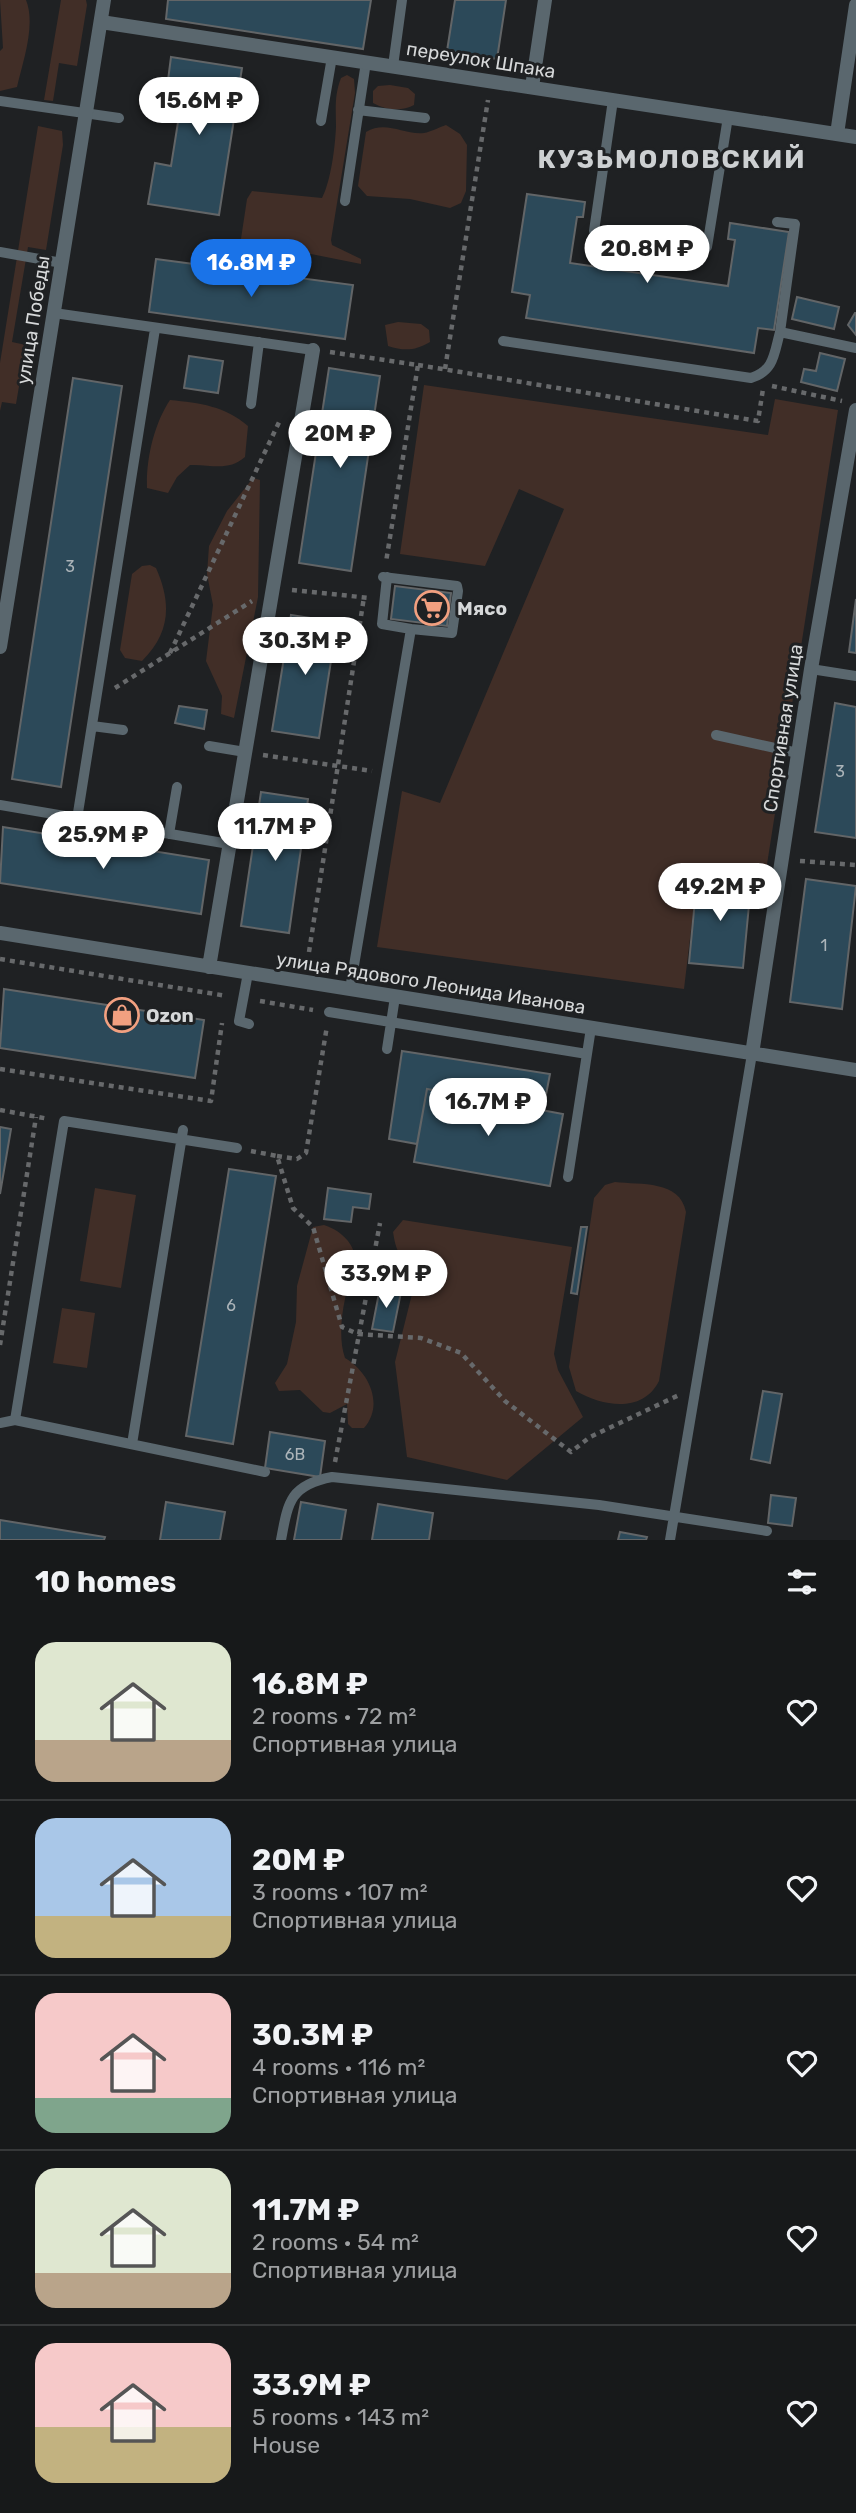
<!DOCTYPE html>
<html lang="en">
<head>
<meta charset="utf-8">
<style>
  body { margin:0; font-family:Rubik,sans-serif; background:#202223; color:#f1f3f6; height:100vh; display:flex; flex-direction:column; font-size:26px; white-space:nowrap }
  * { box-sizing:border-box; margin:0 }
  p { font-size:23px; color:#9ea0a2 }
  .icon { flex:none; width:38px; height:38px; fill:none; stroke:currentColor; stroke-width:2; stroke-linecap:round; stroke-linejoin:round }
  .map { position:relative; height:1540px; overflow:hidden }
  .panel { display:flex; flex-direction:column; background:#17191a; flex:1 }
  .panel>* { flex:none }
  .price { position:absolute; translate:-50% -60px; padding:0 16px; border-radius:24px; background:#fff; color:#222; font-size:23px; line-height:46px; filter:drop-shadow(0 2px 4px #0008) }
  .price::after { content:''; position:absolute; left:50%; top:42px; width:21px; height:16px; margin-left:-10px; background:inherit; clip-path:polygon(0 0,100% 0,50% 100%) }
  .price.active { background:#1a73e8; color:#fff }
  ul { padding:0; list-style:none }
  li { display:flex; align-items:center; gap:21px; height:175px; padding:0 35px }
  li+li { border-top:2px solid #363839 }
  li span { display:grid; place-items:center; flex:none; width:196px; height:140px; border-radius:21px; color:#555 }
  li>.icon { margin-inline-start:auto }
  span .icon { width:84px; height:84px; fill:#fffc; stroke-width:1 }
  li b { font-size:30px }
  h2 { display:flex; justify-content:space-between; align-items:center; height:84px; padding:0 35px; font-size:30px }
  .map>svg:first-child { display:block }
</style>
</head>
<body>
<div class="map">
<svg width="856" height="1540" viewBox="0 0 856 1540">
  <rect width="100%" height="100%" fill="#1f2123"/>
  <path fill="#412e27" d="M0,0H26C36,25 23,61 17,87L0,91V51L3,48Z
    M61,0H86L87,5L77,66L59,63L53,101L44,100Z
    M347,75L354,79L355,93L331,240L332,245L361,259V264L286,249C272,258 254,265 239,252L247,199L252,191L322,198C331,181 335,147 336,127C336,109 334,96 341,78Z
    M390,85L408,88L415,94L414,105C401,112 386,110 373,103V91L378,86Z
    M446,125L460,134L467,145L466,191L461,203L450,208L410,199L367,196L358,186L366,132C386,120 403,135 424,133C431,132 439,127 446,125Z
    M38,126L62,131L63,145L46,250L28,247L12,342L26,345L16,404L2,402L0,411V363Z
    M398,322L421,324L429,330L430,342C415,351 404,351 388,346L385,325Z
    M424,385L768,435L775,399L838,410L763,890L751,884L697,879L684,989L377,947L402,791L440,803L564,509L519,489L485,566L400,554Z
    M170,400C200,403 225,406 248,426L245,457C228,472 211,464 190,465L177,477L168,493L147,488C146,459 154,424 170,400Z
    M253,478L260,480L258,597L234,718L221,714L222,696L206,661L213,605L207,574L209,546L227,511Z
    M150,565L156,568C172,604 170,633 142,661L125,658L120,650L132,574L142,566Z
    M615,1182C641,1185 680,1180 686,1212L659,1381C643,1413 604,1407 576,1391L569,1367L594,1198L605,1185Z
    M95,1188L136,1195L121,1288L80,1281Z
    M403,1220L572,1247L554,1354L558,1370L583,1417L507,1480L407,1457L395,1362L415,1282L413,1265C398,1256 396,1250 393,1232Z
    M324,1225C348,1233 362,1253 353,1279C351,1286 346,1292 345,1299C341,1317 339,1341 345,1358C368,1371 385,1404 364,1428H352L348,1424L347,1404L330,1413L323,1412L300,1390L279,1391L275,1383L287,1364L296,1322L297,1286L313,1227Z
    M62,1308L95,1313L87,1368L53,1363Z"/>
  <path fill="#2c4959" stroke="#626567" stroke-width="2" d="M168,0H371L363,49L166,19Z
    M455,0H506L497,59L447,51Z
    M171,57L242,68L219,215L148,204L155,163L171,166L183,91L167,88Z
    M527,194L585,202L583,217H577L570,263L728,286L735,240L728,239L730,223L789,232L774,330L758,328L754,353L526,318L530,295L512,292Z
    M156,259L353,285L345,339L149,312Z
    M797,297L839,307L834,329L792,319Z
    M855,313H856V335L848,325Z
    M820,353L845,359L837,391L801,382L804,369L816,371Z
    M189,356L223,361L218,393L184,388Z
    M329,368L380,376L351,571L299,563Z
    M73,378L122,386L61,787L12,779Z
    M395,586L451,593L447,626L391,619Z
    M856,599V653L849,652Z
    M291,615L337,622L319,738L272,731Z
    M835,703L856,707V838L815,832Z
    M179,706L207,710L204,729L175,723Z
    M261,792L308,799L289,933L241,926Z
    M3,827L209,860L201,914L0,883Z
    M697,879L751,884L743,968L689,963Z
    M806,879L856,886L842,1009L790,1002Z
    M4,989L204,1020L195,1078L0,1048Z
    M402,1051L550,1074L543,1110L427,1089L417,1144L389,1139Z
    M427,1089L563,1114L550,1186L414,1162Z
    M0,1127L11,1129L0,1194Z
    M229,1169L276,1176L233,1444L186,1436Z
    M328,1188L371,1194L369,1209L353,1207L351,1222L324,1219Z
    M581,1227H587L577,1294L571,1293Z
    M380,1288L401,1292L393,1332L372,1329Z
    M763,1391L782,1394L770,1463L751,1459Z
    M270,1432L325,1441L320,1477L265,1468Z
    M771,1495L796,1498L792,1526L768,1523Z
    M166,1502L225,1512L220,1540H160Z
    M301,1502L346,1510L341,1540H294Z
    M378,1504L433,1513L429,1540H372Z
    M0,1520L105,1537L104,1540H0Z
    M620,1532L647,1537L646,1540H618Z"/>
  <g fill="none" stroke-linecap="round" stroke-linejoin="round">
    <path stroke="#67696b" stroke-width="4.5" stroke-dasharray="5 5" stroke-linecap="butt" d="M330,352L418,365L386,562
      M418,365L758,421L763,389
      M445,369L488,100
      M772,386L842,401
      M292,590L370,598
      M170,653L281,418
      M115,688L252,601
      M263,755L372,771
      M800,861L856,865
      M309,952L364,597
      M0,959L227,996
      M260,1001L313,1010
      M0,1069L211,1101L222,1023
      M0,1110L49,1119
      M251,1151L277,1156L293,1208L313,1227L342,1327L358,1334L421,1338L461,1353L505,1401L571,1452L590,1437L679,1395
      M277,1156L297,1159L306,1153L327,1026
      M0,1345L36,1117
      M335,1462L380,1223"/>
    <path stroke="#5a676e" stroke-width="10" d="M393,66L402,0
      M613,100L594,231L707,247L728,117
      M0,101L119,118
      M358,110L425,118
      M321,121L332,57
      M345,201L366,62
      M777,222L795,224L780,332
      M0,252L62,263
      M54,313L313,350
      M503,341L751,378C774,371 774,354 780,332L856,348
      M251,404L259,342
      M387,577L382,624L411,629
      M811,669L856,676
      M92,726L123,730
      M716,735L798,753
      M209,746L245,752
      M0,805L229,844
      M77,819L155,329
      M169,834L177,787
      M248,973L239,1021L249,1024
      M350,989L411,629L452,633L458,591L457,586L383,577
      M329,1012L587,1054
      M387,1049L395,997
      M568,1177L591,1028
      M15,1420L64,1121L237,1148
      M0,1423L15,1420L265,1472
      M132,1444L183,1130
      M281,1540C288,1502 290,1485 332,1477L599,1505L767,1531
      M670,1540L752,1054"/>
    <path stroke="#5a676e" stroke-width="14" d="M101,22L856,137
      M532,87L545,0
      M837,134L856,5
      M0,647L104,0
      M0,933L856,1070
      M209,967L313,350
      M752,1054L811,669L856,410"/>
  </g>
  <defs>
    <g id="supermarket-ring" transform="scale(1.75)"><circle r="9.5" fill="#1f2123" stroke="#f2a080" stroke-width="1.5"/><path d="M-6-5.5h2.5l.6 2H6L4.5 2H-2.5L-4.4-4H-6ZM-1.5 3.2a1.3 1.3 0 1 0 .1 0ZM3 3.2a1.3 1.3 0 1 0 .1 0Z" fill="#f2a080"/></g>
    <g id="shop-ring" transform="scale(1.75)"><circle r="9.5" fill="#1f2123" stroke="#f2a080" stroke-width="1.5"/><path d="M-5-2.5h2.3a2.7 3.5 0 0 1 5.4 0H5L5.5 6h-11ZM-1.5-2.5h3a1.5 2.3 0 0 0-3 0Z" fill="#f2a080"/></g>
  </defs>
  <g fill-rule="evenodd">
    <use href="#supermarket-ring" x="432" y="608"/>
    <use href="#shop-ring" x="122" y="1015"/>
  </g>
  <g text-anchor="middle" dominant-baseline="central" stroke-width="6" stroke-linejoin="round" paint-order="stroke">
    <g font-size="16" fill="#acb4b9">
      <text x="70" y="566">3</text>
      <text x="840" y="771">3</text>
      <text x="824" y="945">1</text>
      <text x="231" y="1305">6</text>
      <text x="295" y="1454">6В</text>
    </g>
    <g font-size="19" fill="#d6d8d9" stroke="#1f2123">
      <text transform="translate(481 60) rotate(9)">переулок Шпака</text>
      <text transform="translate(33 320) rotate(-81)">улица Победы</text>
      <text transform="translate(783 728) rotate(-81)">Спортивная улица</text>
      <text transform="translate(431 983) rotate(9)">улица Рядового Леонида Иванова</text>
    </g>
    <g font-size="19" font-weight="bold" fill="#d6d8d9" stroke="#1f2123" text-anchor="start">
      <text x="457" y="608">Мясо</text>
      <text x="146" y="1015">Ozon</text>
    </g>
    <g font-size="26" font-weight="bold" letter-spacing="2" fill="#cdd0d2" stroke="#1f2123">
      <text x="672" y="159">КУЗЬМОЛОВСКИЙ</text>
    </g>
  </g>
</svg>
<b class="price" style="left:199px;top:137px">15.6M ₽</b>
<b class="price" style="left:647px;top:285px">20.8M ₽</b>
<b class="price active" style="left:251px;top:299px">16.8M ₽</b>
<b class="price" style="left:340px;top:470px">20M ₽</b>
<b class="price" style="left:305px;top:677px">30.3M ₽</b>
<b class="price" style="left:275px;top:863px">11.7M ₽</b>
<b class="price" style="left:103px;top:871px">25.9M ₽</b>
<b class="price" style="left:720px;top:923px">49.2M ₽</b>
<b class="price" style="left:488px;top:1138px">16.7M ₽</b>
<b class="price" style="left:386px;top:1310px">33.9M ₽</b>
</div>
<section class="panel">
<h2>10 homes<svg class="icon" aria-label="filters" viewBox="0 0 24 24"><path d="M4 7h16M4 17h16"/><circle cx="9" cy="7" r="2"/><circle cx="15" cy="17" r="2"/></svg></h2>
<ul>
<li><span style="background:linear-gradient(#dfe7d0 70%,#b9a48a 0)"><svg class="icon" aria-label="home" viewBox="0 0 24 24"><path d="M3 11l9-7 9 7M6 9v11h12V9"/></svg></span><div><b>16.8M ₽</b><p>2 rooms · 72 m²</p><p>Спортивная улица</p></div><svg class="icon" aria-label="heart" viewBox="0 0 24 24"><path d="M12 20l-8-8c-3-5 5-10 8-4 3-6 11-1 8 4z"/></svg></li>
<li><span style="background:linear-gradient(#a9c7e8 70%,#c2b280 0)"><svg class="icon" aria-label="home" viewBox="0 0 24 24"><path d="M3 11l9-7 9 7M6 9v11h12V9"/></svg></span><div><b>20M ₽</b><p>3 rooms · 107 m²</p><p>Спортивная улица</p></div><svg class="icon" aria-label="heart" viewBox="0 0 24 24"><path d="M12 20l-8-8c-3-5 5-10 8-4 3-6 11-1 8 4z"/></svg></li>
<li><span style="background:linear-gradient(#f6c9c9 75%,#7fa58c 0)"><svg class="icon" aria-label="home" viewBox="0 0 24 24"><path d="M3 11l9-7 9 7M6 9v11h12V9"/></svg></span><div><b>30.3M ₽</b><p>4 rooms · 116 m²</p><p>Спортивная улица</p></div><svg class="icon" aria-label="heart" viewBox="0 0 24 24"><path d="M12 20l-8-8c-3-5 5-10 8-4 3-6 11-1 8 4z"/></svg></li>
<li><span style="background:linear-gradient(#dfe7d0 75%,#b9a48a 0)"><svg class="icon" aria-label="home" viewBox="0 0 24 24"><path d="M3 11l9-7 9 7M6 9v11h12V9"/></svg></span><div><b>11.7M ₽</b><p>2 rooms · 54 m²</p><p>Спортивная улица</p></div><svg class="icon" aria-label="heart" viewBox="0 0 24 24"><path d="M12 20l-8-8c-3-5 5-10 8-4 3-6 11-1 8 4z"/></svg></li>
<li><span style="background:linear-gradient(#f6c9c9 60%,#c2b280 0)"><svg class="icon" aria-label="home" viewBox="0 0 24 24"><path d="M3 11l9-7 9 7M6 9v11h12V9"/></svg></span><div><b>33.9M ₽</b><p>5 rooms · 143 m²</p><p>House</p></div><svg class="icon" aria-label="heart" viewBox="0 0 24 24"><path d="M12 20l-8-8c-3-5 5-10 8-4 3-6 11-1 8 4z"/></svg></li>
</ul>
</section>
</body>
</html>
